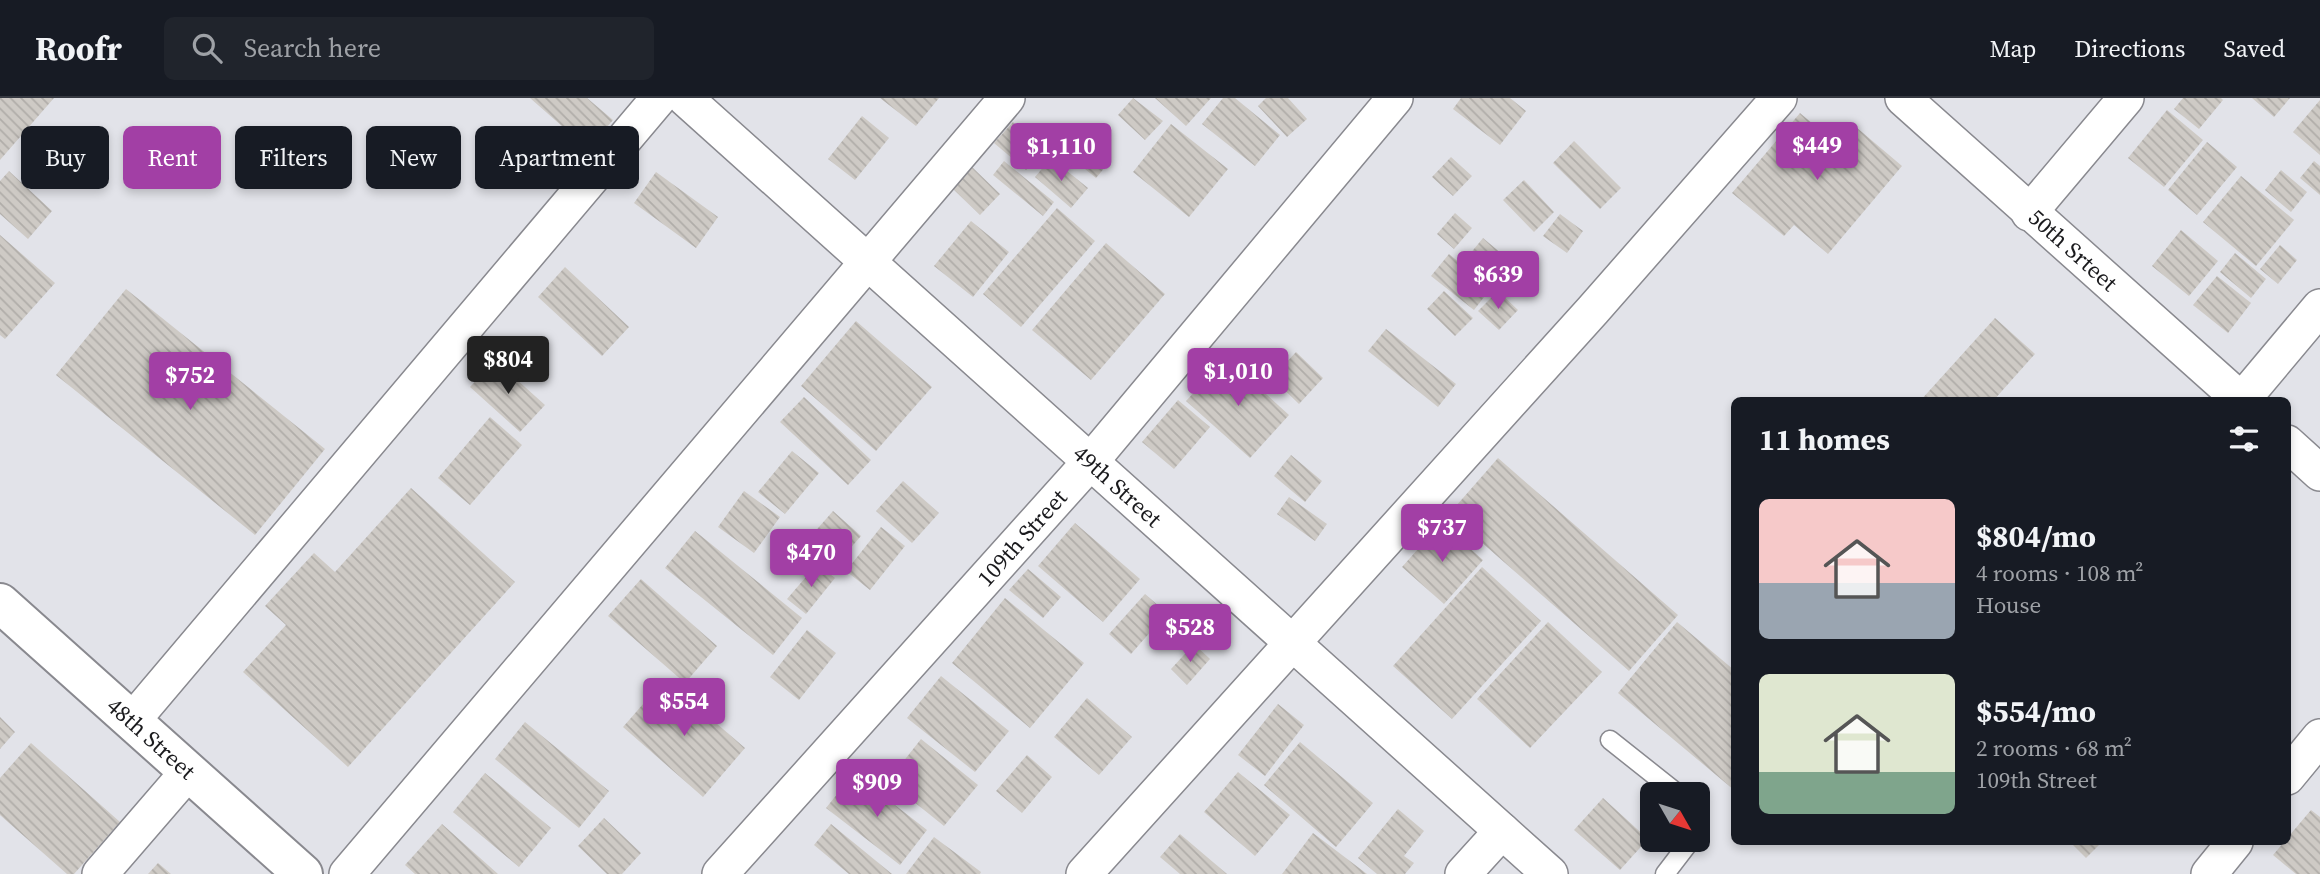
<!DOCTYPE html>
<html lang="en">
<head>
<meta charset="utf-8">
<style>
  body { margin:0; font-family:"Source Serif 4",serif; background:#20242c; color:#f1f3f6; height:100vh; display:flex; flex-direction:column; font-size:26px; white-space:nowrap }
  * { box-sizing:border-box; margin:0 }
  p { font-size:23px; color:#9ea1a6 }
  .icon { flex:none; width:38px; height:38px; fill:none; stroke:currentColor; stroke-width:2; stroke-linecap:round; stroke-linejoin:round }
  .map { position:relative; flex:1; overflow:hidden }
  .panel { position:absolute; left:1731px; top:299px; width:560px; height:448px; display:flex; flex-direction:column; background:#171b24; border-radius:10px; box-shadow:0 4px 10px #0003 }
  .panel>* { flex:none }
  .banner { position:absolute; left:21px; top:28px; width:665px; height:63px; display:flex; gap:14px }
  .needle { width:46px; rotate:129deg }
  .buttons { position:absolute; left:1640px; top:684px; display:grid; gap:14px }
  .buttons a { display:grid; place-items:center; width:70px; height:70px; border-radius:10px; background:#171b24; box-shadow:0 4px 10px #0003; font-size:35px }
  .price { position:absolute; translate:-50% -60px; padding:0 16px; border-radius:7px; background:#a23fa5; color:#fff; font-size:23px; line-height:46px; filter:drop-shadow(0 2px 4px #0008) }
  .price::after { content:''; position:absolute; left:50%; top:42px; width:21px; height:16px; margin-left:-10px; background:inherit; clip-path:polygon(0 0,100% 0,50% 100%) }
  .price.current { background:#222; color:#fff }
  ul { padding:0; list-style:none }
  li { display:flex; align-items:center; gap:21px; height:175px; padding:0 28px }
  li span { display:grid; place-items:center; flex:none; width:196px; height:140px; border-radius:10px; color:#555 }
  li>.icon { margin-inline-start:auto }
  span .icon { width:84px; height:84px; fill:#fffc; stroke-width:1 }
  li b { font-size:30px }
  h2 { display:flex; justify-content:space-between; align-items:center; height:84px; padding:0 28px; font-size:30px }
  .pill { padding:0 24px; border-radius:10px; background:#171b24; box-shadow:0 4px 10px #0003; font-size:24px; line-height:63px }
  .pill.current { background:#a23fa5; color:#fff }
  header { display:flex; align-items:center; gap:42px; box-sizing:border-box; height:98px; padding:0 35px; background:#171b24; border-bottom:2px solid #363941 }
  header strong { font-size:33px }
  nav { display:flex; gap:38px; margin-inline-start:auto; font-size:24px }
  .search { width:490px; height:63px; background:#20242c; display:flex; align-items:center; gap:18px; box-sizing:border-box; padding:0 24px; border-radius:10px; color:#9ea1a6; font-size:26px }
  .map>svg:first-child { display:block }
</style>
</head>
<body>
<header>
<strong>Roofr</strong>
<div class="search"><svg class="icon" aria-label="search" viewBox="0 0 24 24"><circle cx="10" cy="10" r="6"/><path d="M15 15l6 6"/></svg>Search here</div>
<nav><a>Map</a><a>Directions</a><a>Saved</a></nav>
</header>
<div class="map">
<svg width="2320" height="776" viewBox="0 0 2320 776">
  <defs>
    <pattern id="building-back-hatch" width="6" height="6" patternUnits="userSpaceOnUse" patternTransform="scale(1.75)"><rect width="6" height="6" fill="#cecac5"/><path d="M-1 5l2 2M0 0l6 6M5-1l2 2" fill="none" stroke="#b0ada9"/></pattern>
  </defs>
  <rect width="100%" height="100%" fill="#e2e3e9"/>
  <path fill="url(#building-back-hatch)" d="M0,0H54L0,62Z
    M530,0H587L613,22L588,51Z
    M880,0H939L916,28Z
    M1133,0L1163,23L1145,42L1118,17Z
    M1155,0H1211L1186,28Z
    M1223,0H1235L1280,37L1255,68L1202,26Z
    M1266,0H1288L1307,21L1287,39L1258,8Z
    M1461,0H1510L1526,13L1500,47L1453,11Z
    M2183,0H2221L2223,2L2199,31L2174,11Z
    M2252,0H2290L2274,19Z
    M2320,2V57L2293,34Z
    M2167,12L2203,42L2164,89L2128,60Z
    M1800,15L1839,48L1856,29L1902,68L1828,156L1794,127L1784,138L1732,95Z
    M862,18L889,40L855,82L828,61Z
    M1013,24L1044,51L1026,72L994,45Z
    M1171,26L1228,71L1189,119L1133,74Z
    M1077,34L1111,62L1096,80L1062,52Z
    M1574,43L1621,90L1600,111L1553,65Z
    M2207,44L2237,69L2197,117L2168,92Z
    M1451,59L1472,78L1453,98L1432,79Z
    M1051,60L1088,90L1071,110L1035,79Z
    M1004,63L1054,104L1043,118L993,77Z
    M2314,63L2320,68V97L2300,80Z
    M972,69L1000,96L980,117L952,90Z
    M2281,72L2307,94L2291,114L2265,92Z
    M9,73L52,113L28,141L0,116V83Z
    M656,74L718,119L696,150L634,105Z
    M2241,78L2294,122L2256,168L2203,124Z
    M1524,82L1554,114L1534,134L1503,102Z
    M1057,110L1095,143L1021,229L983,196Z
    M1455,115L1472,130L1454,151L1437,136Z
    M1560,116L1583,133L1567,155L1543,138Z
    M971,123L1009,154L973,199L934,168Z
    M2181,132L2218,163L2189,198L2152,168Z
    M0,137L55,185L5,241L0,237Z
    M1483,140L1527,177L1509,198L1465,162Z
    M1106,145L1165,196L1091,282L1032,232Z
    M2280,147L2297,162L2278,186L2260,171Z
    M2235,155L2266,181L2251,200L2220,174Z
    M1449,156L1491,190L1474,212L1431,178Z
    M565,169L629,229L602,258L538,199Z
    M2217,178L2251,205L2228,235L2193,207Z
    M126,191L325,351L255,437L56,277Z
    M1444,193L1473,220L1455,238L1427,211Z
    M1498,193L1518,212L1499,232L1478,213Z
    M1995,220L2035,256L1993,303H1920Z
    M856,223L932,289L876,353L801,288Z
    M1386,231L1456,286L1438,309L1368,253Z
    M1296,254L1323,280L1299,306L1272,280Z
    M1226,260L1289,317L1250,360L1186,303Z
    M495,262L545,307L520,334L470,289Z
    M804,299L871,362L848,387L780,324Z
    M1178,302L1210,329L1174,371L1142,344Z
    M490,319L522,347L470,407L438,380Z
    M792,353L819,375L785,416L758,394Z
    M1291,357L1322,383L1305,404L1274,378Z
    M1498,360L1678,517L1629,573L1449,416Z
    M903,383L939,415L912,445L876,413Z
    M411,390L515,484L348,669L243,574L286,527L265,508L314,455L335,474Z
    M744,393L780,419L754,455L718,429Z
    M1289,399L1327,426L1315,443L1277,416Z
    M833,413L861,438L840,462L812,437Z
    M1075,425L1140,481L1103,524L1038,468Z
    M1441,425L1483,462L1444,506L1402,469Z
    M881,429L905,448L870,492L846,473Z
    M695,433L802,520L773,557L665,470Z
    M817,466L835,480L806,516L787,501Z
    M1482,469L1541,523L1452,621L1393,568Z
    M1028,471L1061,499L1043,520L1009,492Z
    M641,481L717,548L685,585L608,518Z
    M1145,496L1167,515L1131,556L1109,536Z
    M1005,500L1084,565L1030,630L952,565Z
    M1548,524L1602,574L1530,650L1477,601Z
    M1677,524L1734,572V692L1618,595Z
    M807,532L836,555L799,602L770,579Z
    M1194,546L1210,561L1187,587L1171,571Z
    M941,578L1009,633L975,674L907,620Z
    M665,581L745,650L703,699L623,629Z
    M1087,600L1132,639L1099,677L1054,639Z
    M1278,606L1304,627L1265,678L1238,657Z
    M0,619L15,634L0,651Z
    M525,624L609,693L579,730L495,661Z
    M921,641L978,687L944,728L888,683Z
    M1300,644L1373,705L1336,749L1264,687Z
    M31,645L120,724L74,776H67L0,717V680Z
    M1027,657L1052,679L1022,715L996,693Z
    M1238,674L1290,717L1255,758L1204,714Z
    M485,675L551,730L519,769L453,714Z
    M854,675L927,732L900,767L826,710Z
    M1603,700L1648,741L1620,772L1574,732Z
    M1398,711L1424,733L1404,758L1414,765L1405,776H1377L1358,760Z
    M2311,712L2320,719V776H2296L2273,757Z
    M604,720L641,755L622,776H607L578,748Z
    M442,726L498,776H415L405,767Z
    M831,726L892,776H849L814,747Z
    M1313,735L1367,776H1282Z
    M1180,736L1227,776H1180L1160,759Z
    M934,739L981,774L980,776H906Z
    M2070,744H2102L2086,760Z
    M158,765L171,776H148Z"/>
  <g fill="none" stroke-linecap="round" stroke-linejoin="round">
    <g stroke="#89898f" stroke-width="21">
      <path id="service" d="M1610,642L1678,696
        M1698,720V725
        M1665,776L1691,742"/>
    </g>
    <g stroke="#89898f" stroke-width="38">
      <g id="minor">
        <path id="s1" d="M685,0L1550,776"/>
        <path id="s2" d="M1903,0L2242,303"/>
        <path d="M2029,115L2126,0"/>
        <path d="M2242,302L2320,209"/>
        <path d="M2287,345L2320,375"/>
        <path d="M132,623L659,0"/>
        <path d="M2287,679L2320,639"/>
        <path d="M100,776L188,674"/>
        <path d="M347,776L1007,0"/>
        <path id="s3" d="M720,776L1091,363L1395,0"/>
        <path d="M1084,776L1593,212L1779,0"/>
        <path d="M1463,776L1502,733"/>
        <path d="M2209,776L2235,744"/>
      </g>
    </g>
    <g stroke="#89898f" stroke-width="42">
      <g id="secondary">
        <path id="s4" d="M0,505L303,776"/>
      </g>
    </g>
    <use href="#service" stroke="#fff" stroke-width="18"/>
    <use href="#minor" stroke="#fff" stroke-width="35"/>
    <use href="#secondary" stroke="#fff" stroke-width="38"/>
  </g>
  <g text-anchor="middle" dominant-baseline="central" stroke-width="5" stroke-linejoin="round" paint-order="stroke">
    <g font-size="23" fill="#1a1a1d" stroke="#eff0f6">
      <text stroke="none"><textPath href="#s2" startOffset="228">50th Srteet</textPath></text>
      <text stroke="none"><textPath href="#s1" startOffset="581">49th Street</textPath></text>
      <text stroke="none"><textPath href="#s3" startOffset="452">109th Street</textPath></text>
      <text stroke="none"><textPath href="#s4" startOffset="203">48th Street</textPath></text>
    </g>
  </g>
</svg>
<div class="buttons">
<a><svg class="needle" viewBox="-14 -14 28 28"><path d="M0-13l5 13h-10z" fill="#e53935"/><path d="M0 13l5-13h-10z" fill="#9ea1a6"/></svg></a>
</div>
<b class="price" style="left:1817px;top:84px">$449</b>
<b class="price" style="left:1061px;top:85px">$1,110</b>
<b class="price" style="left:1498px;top:213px">$639</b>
<b class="price current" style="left:508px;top:298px">$804</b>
<b class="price" style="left:1238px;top:310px">$1,010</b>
<b class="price" style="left:190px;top:314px">$752</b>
<b class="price" style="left:1442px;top:466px">$737</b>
<b class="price" style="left:811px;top:491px">$470</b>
<b class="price" style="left:1190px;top:566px">$528</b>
<b class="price" style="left:684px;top:640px">$554</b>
<b class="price" style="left:877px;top:721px">$909</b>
<div class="banner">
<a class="pill">Buy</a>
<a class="pill current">Rent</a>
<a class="pill">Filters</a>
<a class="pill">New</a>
<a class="pill">Apartment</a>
</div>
<section class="panel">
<h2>11 homes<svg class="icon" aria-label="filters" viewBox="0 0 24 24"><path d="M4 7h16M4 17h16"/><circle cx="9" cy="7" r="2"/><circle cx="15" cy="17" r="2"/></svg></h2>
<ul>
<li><span style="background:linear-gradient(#f6c9c9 60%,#9aa5b1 0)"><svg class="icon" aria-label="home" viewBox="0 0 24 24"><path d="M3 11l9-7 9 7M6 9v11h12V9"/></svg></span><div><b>$804/mo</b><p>4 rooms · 108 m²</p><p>House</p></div></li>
<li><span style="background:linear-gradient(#dfe7d0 70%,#7fa58c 0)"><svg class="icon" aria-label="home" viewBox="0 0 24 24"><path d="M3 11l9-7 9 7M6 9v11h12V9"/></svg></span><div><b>$554/mo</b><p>2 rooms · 68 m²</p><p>109th Street</p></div></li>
</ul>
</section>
</div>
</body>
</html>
